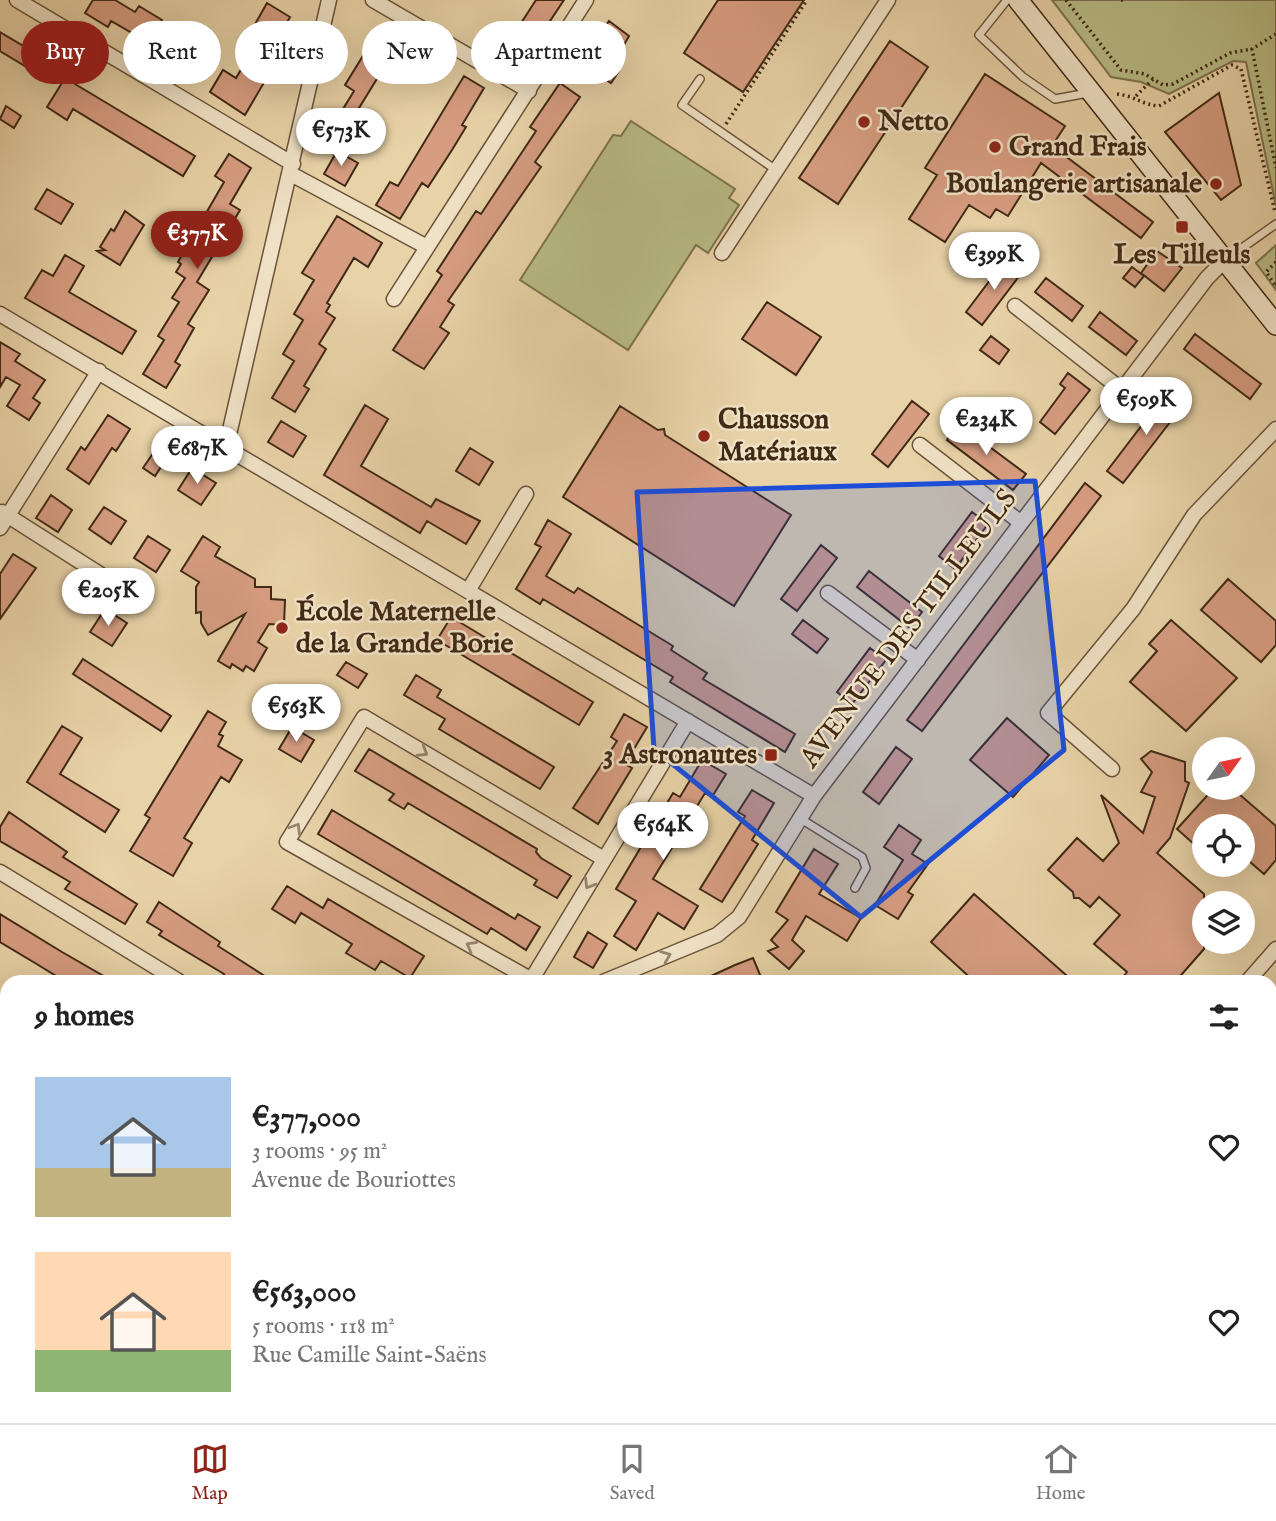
<!DOCTYPE html>
<html lang="en">
<head>
<meta charset="utf-8">
<style>
  body { margin:0; font-family:"IM FELL English",serif; background:#f2f2f2; color:#222; height:100vh; display:flex; flex-direction:column; font-size:26px; white-space:nowrap }
  * { box-sizing:border-box; margin:0 }
  p { font-size:23px; color:#767676 }
  .icon { flex:none; width:38px; height:38px; fill:none; stroke:currentColor; stroke-width:2; stroke-linecap:round; stroke-linejoin:round }
  .map { position:relative; flex:1; overflow:hidden }
  .drawer { position:absolute; left:0px; top:975px; width:1278px; height:450px; display:flex; flex-direction:column; background:#fff; border-radius:21px 21px 0 0; box-shadow:0 7px 28px #0002 }
  .drawer>* { flex:none }
  .banner { position:absolute; left:21px; top:21px; width:700px; height:63px; display:flex; gap:14px }
  .needle { width:46px; rotate:57deg }
  .controls { position:absolute; left:1192px; top:737px; display:grid; gap:14px }
  .controls a { display:grid; place-items:center; width:63px; height:63px; border-radius:50%; background:#fff; box-shadow:0 7px 28px #0002; font-size:35px }
  .price { position:absolute; translate:-50% -60px; padding:0 16px; border-radius:24px; background:#fff; color:#222; font-size:23px; line-height:46px; filter:drop-shadow(0 2px 4px #0008) }
  .price::after { content:''; position:absolute; left:50%; top:42px; width:21px; height:16px; margin-left:-10px; background:inherit; clip-path:polygon(0 0,100% 0,50% 100%) }
  .price.current { background:#8f2418; color:#fff }
  ul { padding:0; list-style:none }
  li { display:flex; align-items:center; gap:21px; height:175px; padding:0 35px }
  li span { display:grid; place-items:center; flex:none; width:196px; height:140px; border-radius:0px; color:#555 }
  li>.icon { margin-inline-start:auto }
  span .icon { width:84px; height:84px; fill:#fffc; stroke-width:1 }
  li b { font-size:30px }
  h2 { display:flex; justify-content:space-between; align-items:center; height:84px; padding:0 35px; font-size:30px }
  .tag { padding:0 24px; border-radius:32px; background:#fff; box-shadow:0 7px 28px #0002; font-size:24px; line-height:63px }
  .tag.current { background:#8f2418; color:#fff }
  .tabs { display:flex; justify-content:space-around; align-items:center; height:98px; border-top:2px solid #e0e0e0; background:#fff; font-size:19px; color:#767676 }
  .tabs a { display:grid; justify-items:center; gap:4px }
  .tabs .current { color:#8f2418 }
  .map>svg:first-child { display:block }
</style>
</head>
<body>
<div class="map">
<svg width="1276" height="1423" viewBox="0 0 1276 1423">
  <rect width="100%" height="100%" fill="#e8d2a7"/>
  <filter id="stains"><feTurbulence type="fractalNoise" baseFrequency=".00286" numOctaves="4"/><feColorMatrix values="0 0 0 0 .2 0 0 0 0 .09 0 0 0 0 .02 0 0 0 .5 -.17"/></filter>
  <radialGradient id="worn" r=".72"><stop offset=".6" stop-color="#630" stop-opacity="0"/><stop offset="1" stop-color="#630" stop-opacity=".3"/></radialGradient>
  <path fill="#b8bb85" stroke="#7c724d" stroke-width="2" d="M1052,0H1276V206L1246,62L1233,61L1169,94L1141,82L1111,77Z
    M631,121L735,189L729,198L739,205L708,253L696,245L628,350L520,280L613,135L621,136Z
    M1276,245V290L1256,263Z"/>
  <path fill="#d79d81" stroke="#402915" stroke-width="2" d="M93,0H115L135,12L139,6L162,20L159,25L194,47L181,70L158,56L161,50L111,21L108,27L85,13Z
    M536,0H564L540,36L534,32L515,63L489,48L500,30L512,37Z
    M718,0H804L743,92L684,53Z
    M267,3L290,17L270,52L279,57L245,115L210,92L223,70L236,78L263,32L254,26Z
    M609,21L629,36L612,66L619,71L611,83L581,63Z
    M382,25L409,42L397,60L391,56L356,113L365,118L353,139L332,127L354,91L345,85Z
    M0,32L32,51L35,45L56,57L43,77L0,51Z
    M890,41L928,67L838,204L799,178Z
    M985,74L1065,126L1052,146L1153,222L1141,238L1041,163L1008,216L996,209L990,218L969,205L945,242L909,219L937,175L925,168Z
    M464,76L484,88L462,125L466,127L452,150L428,187L422,183L400,219L376,205L390,182L398,186Z
    M65,78L195,156L183,176L73,109L67,120L47,107Z
    M560,83L580,97L535,162L541,167L448,301L454,305L440,327L449,333L424,369L415,364L393,350L442,275L437,271L476,211L481,214L536,131L530,127Z
    M1219,93L1241,185L1221,200L1165,132Z
    M6,106L21,116L14,128L0,119Z
    M337,151L358,163L345,186L324,174Z
    M229,154L251,168L230,204L240,210L197,282L209,290L188,324L194,328L175,362L180,365L166,388L143,374L164,340L158,336L179,302L172,298L185,278L176,272L181,264L178,262L224,182L215,176Z
    M47,189L73,204L61,224L35,209Z
    M125,211L144,225L120,265L97,251L105,250L100,247L111,229L114,231Z
    M337,216L382,243L368,267L354,258L327,303L330,305L326,312L335,318L319,344L326,349L304,386L309,389L295,412L272,398L294,361L283,354L303,320L294,314L314,280L302,273Z
    M1157,251L1182,268L1164,291L1141,273Z
    M65,255L84,266L69,292L136,331L122,354L25,298L42,270L53,276Z
    M1006,259L1023,271L982,325L966,312Z
    M1132,267L1144,276L1135,287L1123,278Z
    M1046,278L1083,306L1072,321L1035,292Z
    M767,302L821,337L796,375L742,339Z
    M1100,312L1137,341L1126,355L1089,327Z
    M1195,334L1261,384L1250,399L1184,349Z
    M991,336L1009,350L999,364L980,350Z
    M0,342L20,354L15,361L45,380L33,398L40,403L29,420L7,406L20,385L6,377L0,387Z
    M1068,373L1090,390L1055,434L1040,422L1065,388L1060,384Z
    M1168,391L1184,404L1123,483L1107,471Z
    M912,401L929,414L888,467L872,454Z
    M365,405L388,419L361,466L431,507L436,499L480,521L466,544L427,521L420,533L324,475Z
    M620,406L658,430L664,429L665,435L791,515L734,606L563,497Z
    M108,415L130,429L116,451L112,448L89,484L67,469L81,447L85,450Z
    M281,421L306,436L293,457L268,442Z
    M959,424L1026,474L1013,490L947,440Z
    M158,446L170,453L155,476L143,468Z
    M470,448L493,462L479,485L456,471Z
    M192,468L216,483L201,505L178,490Z
    M1085,483L1101,496L922,731L907,720Z
    M51,495L72,510L58,532L36,518Z
    M104,507L126,521L111,544L89,529Z
    M972,512L988,524L955,569L939,556Z
    M548,520L571,534L546,576L574,593L578,588L673,646L671,650L707,673L703,679L795,734L785,752L670,682L673,677L543,599L540,604L516,589L541,547L535,544Z
    M148,536L170,550L156,572L134,558Z
    M203,536L220,547L215,556L255,579V587H271V599L285,600L284,625L269,624L258,642L267,648L254,671L246,666L243,671L232,664L230,668L218,661L245,614L208,635L201,623V612L196,613V587L199,582L181,571Z
    M821,545L837,558L797,611L781,599Z
    M13,554L36,568L0,619V574Z
    M869,571L922,612L910,628L857,587Z
    M1228,579L1276,621V645L1261,662L1201,610Z
    M105,609L127,623L112,646L90,632Z
    M451,617L593,702L579,725L437,640Z
    M803,620L828,639L817,653L792,634Z
    M1171,620L1237,678L1186,731L1130,682L1157,651L1149,644Z
    M870,648L886,660L852,704L837,692Z
    M83,659L171,716L161,731L73,674Z
    M346,662L367,674L358,688L337,675Z
    M416,675L441,690L437,697L554,767L540,789L439,729L445,719L404,695Z
    M208,711L226,722L219,734L223,736L218,746L242,760L229,782L221,777L184,838L192,843L173,876L130,851L150,818L145,815Z
    M624,714L647,727L625,764L632,768L598,824L573,808L617,741L611,737Z
    M1007,718L1049,755L1013,797L970,760Z
    M62,726L82,738L60,774L119,810L105,832L27,782Z
    M292,727L314,740L301,762L279,749Z
    M896,747L912,759L879,804L863,792Z
    M369,749L537,849L536,852L541,858L571,876L557,898L534,885L537,880L408,803L404,809L389,800L394,794L355,771Z
    M1151,751L1185,762V781L1189,783L1170,838L1157,853L1204,894V949L1175,982H1119L1127,972L1094,944L1120,915L1099,897L1090,907L1079,898H1074L1073,892L1048,870L1077,838L1103,861L1119,843L1101,795L1143,833L1155,797L1141,792L1152,772L1141,759Z
    M702,760L726,774L712,797L705,793L653,879L698,906L684,929L658,913L636,950L614,936L636,901L616,889L673,793L680,797Z
    M1214,788H1232L1276,826V860L1264,874L1242,855V826H1204V853L1177,829Z
    M752,790L774,803L752,840L758,844L722,902L700,889L745,816L738,812Z
    M332,810L515,919L518,914L540,927L526,950L491,928L487,934L318,834Z
    M9,812L67,852L63,857L137,904L125,924L65,889L70,882L0,841V827Z
    M899,825L921,840L912,854L928,864L908,892L913,895L898,919L875,905L903,860L884,847Z
    M814,849L838,864L819,894L861,918L847,941L806,916L792,940L804,951L789,969L768,951L778,947L771,940L788,920L776,912Z
    M287,886L323,908L328,899L424,956L410,978L381,961L375,970L346,953L352,944L301,913L295,923L272,909Z
    M974,894L1074,982H975L931,942Z
    M159,902L220,942L218,946L274,982H219L224,974L159,935L162,931L147,922Z
    M0,914L62,952L114,982H66L35,963L0,942Z
    M588,932L607,944L593,968L574,957Z
    M753,958L763,982H698L735,965Z"/>
  <g fill="none" stroke-linecap="round" stroke-linejoin="round">
    <g stroke="#6a533a" stroke-width="10">
      <path id="lane" d="M1007,0L979,35L1023,77L1055,99L1088,93
        M700,79L682,105L776,170
        M1225,260L1276,224
        M801,819L862,857L866,868L855,888
        M805,1418L829,1423
        M1127,1423L1128,1418"/>
    </g>
    <g stroke="#6a533a" stroke-width="17">
      <path id="street" d="M17,0L293,164
        M373,0L529,91
        M291,174L427,247
        M722,253L888,0
        M394,299L586,0
        M1015,306L1122,390
        M0,314L814,796
        M221,445L230,430L329,0
        M920,445L1020,522
        M2,512L142,601
        M0,528L99,371
        M468,591L526,494
        M828,593L918,660
        M1112,769L1048,713L1133,609L1194,515L1276,429
        M0,872L180,982
        M530,979L287,842L364,717L604,859
        M530,982L688,721
        M603,982L717,935L739,917L814,796L1207,278L1224,261
        M1247,982L1276,949
        M0,1063L7,1067
        M0,1222L7,1224
        M1270,1287L1276,1288
        M0,1379L7,1373
        M404,1418L410,1423
        M224,1423L230,1418
        M694,1423L696,1418"/>
    </g>
    <g stroke="#402915" stroke-width="22">
      <path id="secondary" d="M1018,0L1276,325"/>
    </g>
    <path stroke="#402915" stroke-width="3.5" stroke-dasharray="2 3.5" stroke-linecap="butt" d="M1066,0L1121,70L1145,74L1163,85L1173,84L1230,53L1252,49
      M1121,0H1123
      M1276,34L1252,49L1276,168
      M1117,94C1135,96 1143,105 1159,106L1232,65L1241,69L1275,212
      M1136,96L1153,79
      M726,124L807,0
      M1276,262L1266,272L1276,286"/>
    <use href="#lane" stroke="#f0e2c6" stroke-width="7"/>
    <use href="#street" stroke="#f0e2c6" stroke-width="14"/>
    <use href="#secondary" stroke="#f0e2c6" stroke-width="19"/>
    <g stroke="#402915" stroke-width="8">
      <path id="rail" d="M0,1263L7,1264
        M659,1418L683,1423"/>
    </g>
    <use href="#rail" stroke="#f0e2c6" stroke-width="5" stroke-dasharray="16" stroke-linecap="butt"/>
  </g>
  <defs><path id="oneway-chevron" d="M-2-3.5L2.5 0L-2 3.5" fill="none" stroke-width="1.6" stroke-linecap="round" stroke-linejoin="round" transform="scale(1.75)"/></defs>
  <g stroke="#98866e">
    <use href="#oneway-chevron" transform="translate(423 752) rotate(31)"/>
    <use href="#oneway-chevron" transform="translate(296 828) rotate(-58)"/>
    <use href="#oneway-chevron" transform="translate(589 884) rotate(121)"/>
    <use href="#oneway-chevron" transform="translate(471 946) rotate(-151)"/>
    <use href="#oneway-chevron" transform="translate(666 956) rotate(-22)"/>
  </g>
  <path fill="#1d4ed8" fill-opacity="0.2" stroke="#1d4ed8" stroke-width="5" stroke-linejoin="round" d="M1035,481L1064,750L861,917L654,749L637,492Z"/>
  <g fill="#8f2418" stroke="#f0e2c6" stroke-width="2.5">
    <circle cx="864" cy="122" r="7"/>
    <circle cx="995" cy="147" r="7"/>
    <circle cx="1216" cy="184" r="7"/>
    <rect x="1175" y="220" width="14" height="14" rx="3.5"/>
    <circle cx="704" cy="436" r="7"/>
    <circle cx="282" cy="628" r="7"/>
    <rect x="764" y="748" width="14" height="14" rx="3.5"/>
  </g>
  <g text-anchor="middle" dominant-baseline="central" stroke-width="5" stroke-linejoin="round" paint-order="stroke">
    <g font-size="28" font-weight="bold" fill="#402915" stroke="#f0e2c6" text-anchor="start">
      <text x="878" y="122">Netto</text>
      <text x="1009" y="147">Grand Frais</text>
      <text x="1202" y="184" text-anchor="end">Boulangerie artisanale</text>
      <text x="1182" y="255" text-anchor="middle">Les Tilleuls</text>
      <text x="718" y="420">Chausson<tspan x="718" dy="32">Matériaux</tspan></text>
      <text x="296" y="612">École Maternelle<tspan x="296" dy="32">de la Grande Borie</tspan></text>
      <text x="757" y="755" text-anchor="end">3 Astronautes</text>
    </g>
    <g font-size="28" fill="#402915" stroke="#f0e2c6">
      <text transform="translate(909 629) rotate(-53)">AVENUE DES TILLEULS</text>
    </g>
  </g>
  <rect width="100%" height="100%" filter="url(#stains)"/>
  <rect width="100%" height="100%" fill="url(#worn)"/>
</svg>
<div class="controls">
<a><svg class="needle" viewBox="-14 -14 28 28"><path d="M0-13l5 13h-10z" fill="#e53935"/><path d="M0 13l5-13h-10z" fill="#767676"/></svg></a>
<a><svg class="icon" aria-label="locate" viewBox="0 0 24 24"><circle cx="12" cy="12" r="6"/><path d="M12 2v4M12 18v4M2 12h4M18 12h4"/></svg></a>
<a><svg class="icon" aria-label="layers" viewBox="0 0 24 24"><path d="M12 4l9 5-9 5-9-5zM3 14l9 5 9-5"/></svg></a>
</div>
<b class="price" style="left:341px;top:168px">€573K</b>
<b class="price current" style="left:197px;top:271px">€377K</b>
<b class="price" style="left:994px;top:292px">€399K</b>
<b class="price" style="left:1146px;top:437px">€509K</b>
<b class="price" style="left:986px;top:457px">€234K</b>
<b class="price" style="left:197px;top:486px">€687K</b>
<b class="price" style="left:108px;top:628px">€205K</b>
<b class="price" style="left:296px;top:744px">€563K</b>
<b class="price" style="left:663px;top:862px">€564K</b>
<div class="banner">
<a class="tag current">Buy</a>
<a class="tag">Rent</a>
<a class="tag">Filters</a>
<a class="tag">New</a>
<a class="tag">Apartment</a>
</div>
<section class="drawer">
<h2>9 homes<svg class="icon" aria-label="filters" viewBox="0 0 24 24"><path d="M4 7h16M4 17h16"/><circle cx="9" cy="7" r="2"/><circle cx="15" cy="17" r="2"/></svg></h2>
<ul>
<li><span style="background:linear-gradient(#a9c7e8 65%,#c2b280 0)"><svg class="icon" aria-label="home" viewBox="0 0 24 24"><path d="M3 11l9-7 9 7M6 9v11h12V9"/></svg></span><div><b>€377,000</b><p>3 rooms · 95 m²</p><p>Avenue de Bouriottes</p></div><svg class="icon" aria-label="heart" viewBox="0 0 24 24"><path d="M12 20l-8-8c-3-5 5-10 8-4 3-6 11-1 8 4z"/></svg></li>
<li><span style="background:linear-gradient(#ffd9b3 70%,#8fb573 0)"><svg class="icon" aria-label="home" viewBox="0 0 24 24"><path d="M3 11l9-7 9 7M6 9v11h12V9"/></svg></span><div><b>€563,000</b><p>5 rooms · 118 m²</p><p>Rue Camille Saint-Saëns</p></div><svg class="icon" aria-label="heart" viewBox="0 0 24 24"><path d="M12 20l-8-8c-3-5 5-10 8-4 3-6 11-1 8 4z"/></svg></li>
</ul>
</section>
</div>
<nav class="tabs">
<a class="current"><svg class="icon" aria-label="map" viewBox="0 0 24 24"><path d="M3 6l6-2 6 2 6-2v14l-6 2-6-2-6 2zM9 4v14M15 6v14"/></svg>Map</a>
<a><svg class="icon" aria-label="saved" viewBox="0 0 24 24"><path d="M7 4h10v16l-5-4-5 4z"/></svg>Saved</a>
<a><svg class="icon" aria-label="home" viewBox="0 0 24 24"><path d="M3 11l9-7 9 7M6 9v11h12V9"/></svg>Home</a>
</nav>
</body>
</html>
